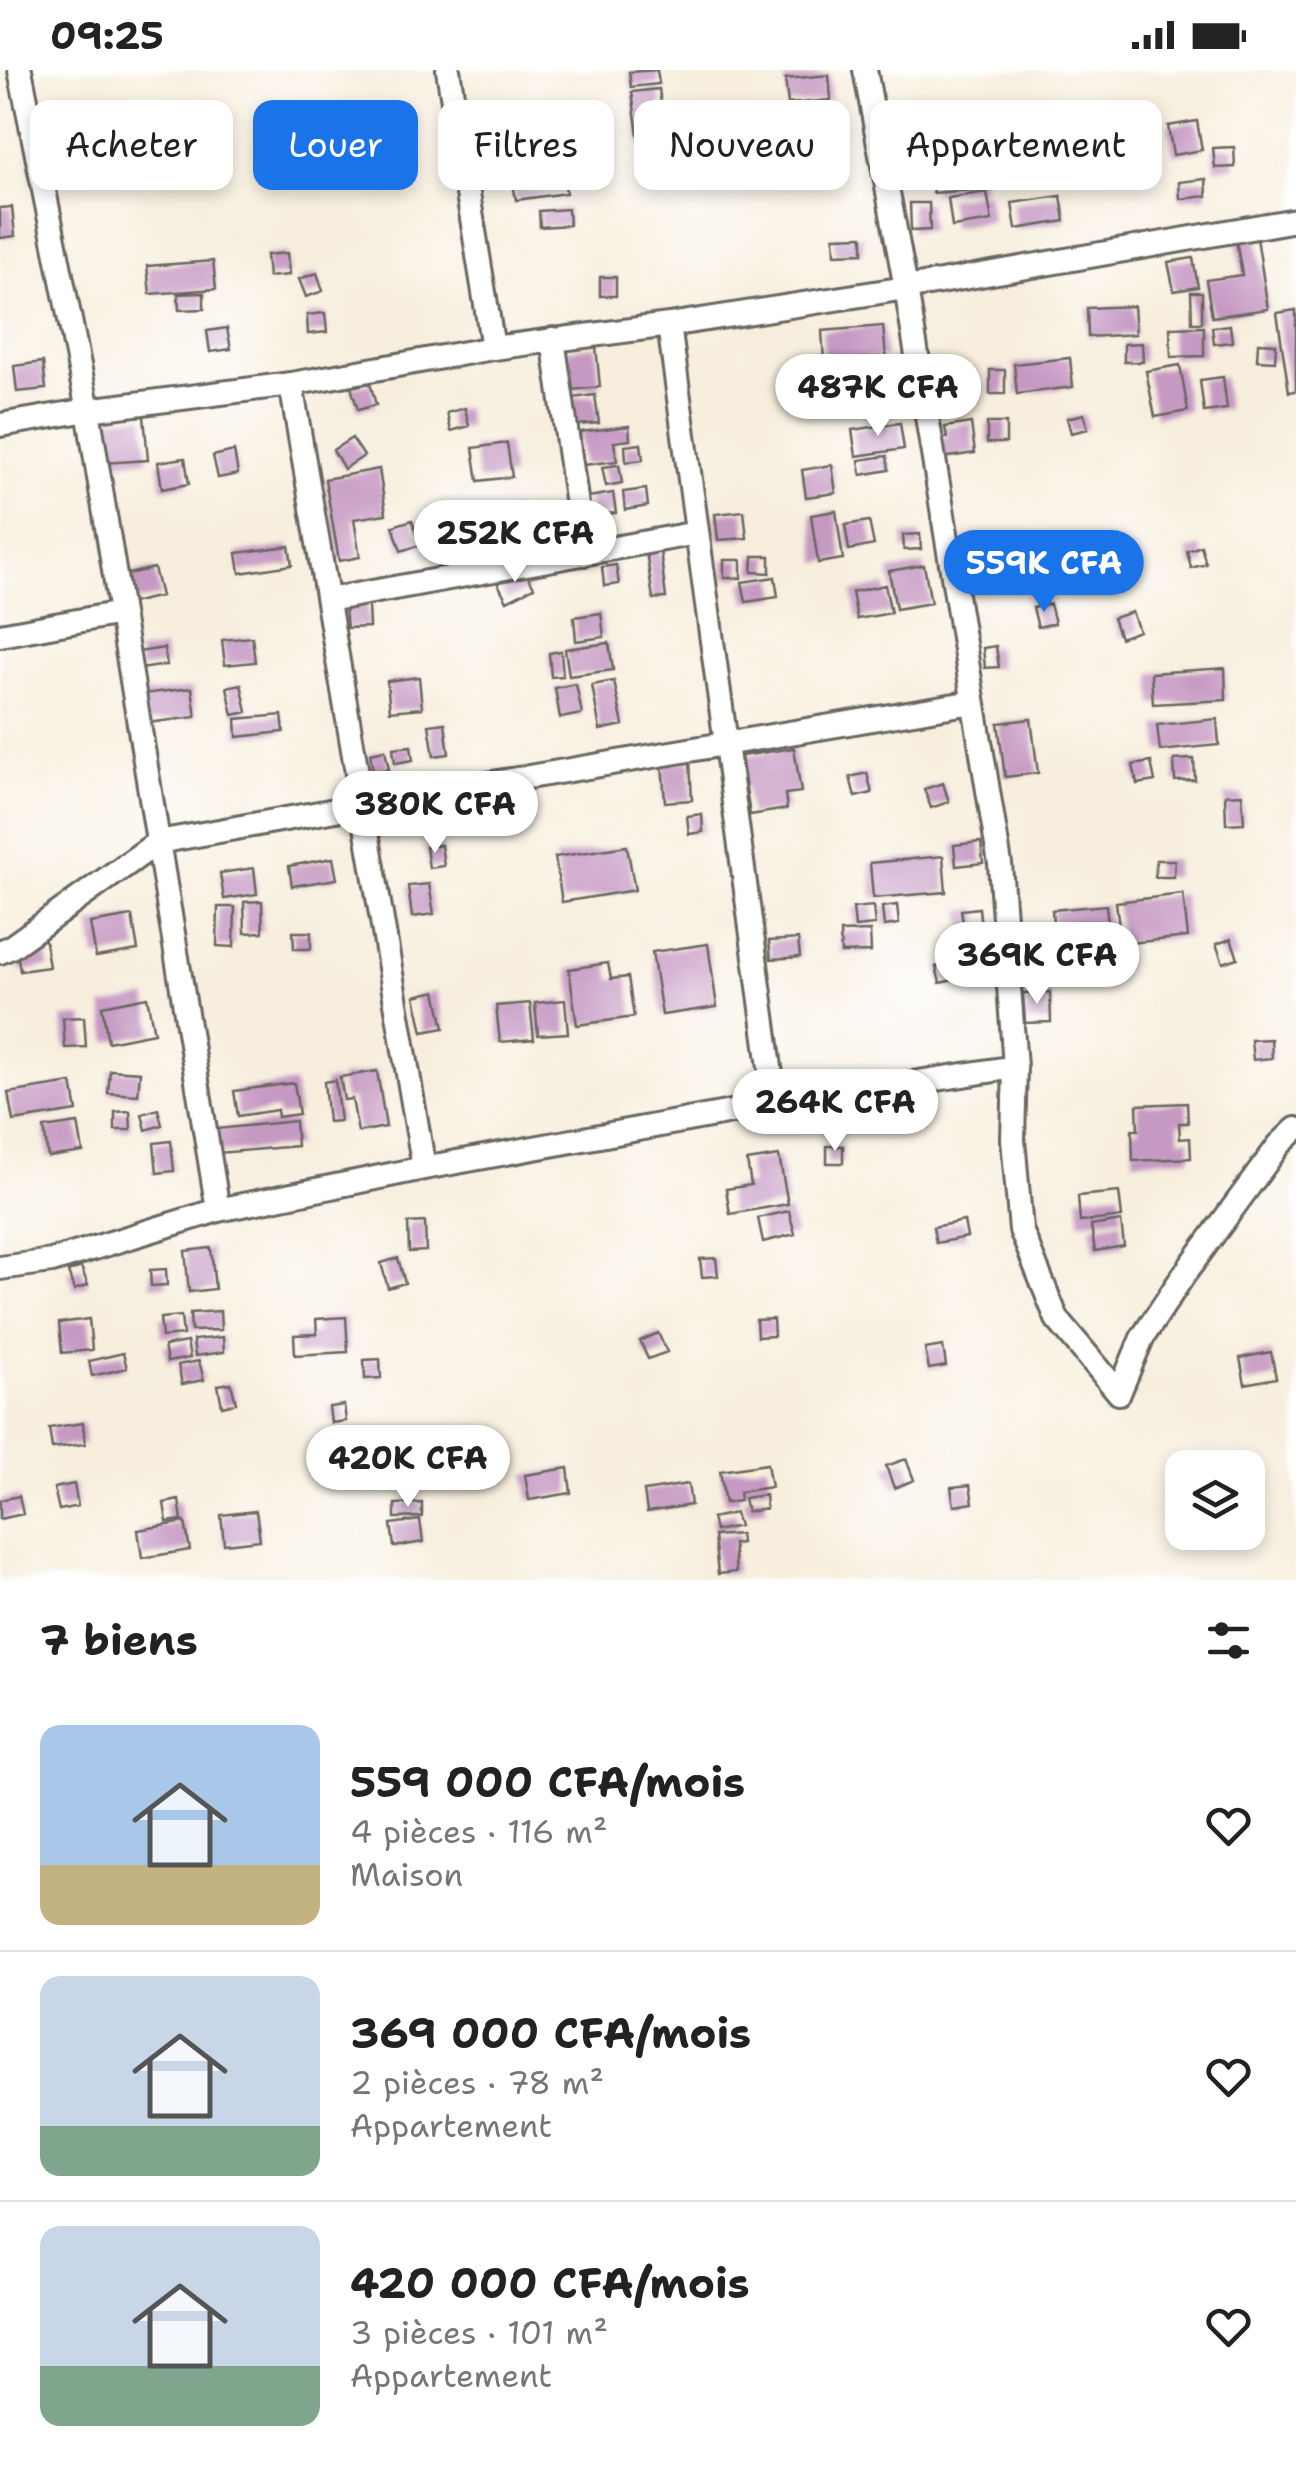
<!DOCTYPE html>
<html lang="fr">
<head>
<meta charset="utf-8">
<style>
  body { margin:0; font-family:"Shantell Sans",sans-serif; background:#f2f2f2; color:#222; height:100vh; display:flex; flex-direction:column; font-size:38px; white-space:nowrap }
  * { box-sizing:border-box; margin:0 }
  p { font-size:32px; color:#767676 }
  .icon { flex:none; width:55px; height:55px; fill:none; stroke:currentColor; stroke-width:2; stroke-linecap:round; stroke-linejoin:round }
  .map { position:relative; height:1510px; overflow:hidden }
  .details { display:flex; flex-direction:column; background:#fff; flex:1 }
  .details>* { flex:none }
  .hud { position:absolute; left:30px; top:30px; width:1238px; height:90px; display:flex; gap:20px }
  .fabs { position:absolute; left:1165px; top:1380px; display:grid; gap:20px }
  .fabs a { display:grid; place-items:center; width:100px; height:100px; border-radius:20px; background:#fff; box-shadow:0 5px 15px #0003; font-size:50px }
  .price { position:absolute; translate:-50% -85px; padding:0 22px; border-radius:35px; background:#fff; color:#222; font-size:32px; line-height:65px; filter:drop-shadow(0 2px 5px #0008) }
  .price::after { content:''; position:absolute; left:50%; top:60px; width:30px; height:22px; margin-left:-15px; background:inherit; clip-path:polygon(0 0,100% 0,50% 100%) }
  .price.active { background:#1a73e8; color:#fff }
  ul { padding:0; list-style:none }
  li { display:flex; align-items:center; gap:30px; height:250px; padding:0 40px }
  li+li { border-top:2px solid #e0e0e0 }
  li span { display:grid; place-items:center; flex:none; width:280px; height:200px; border-radius:20px; color:#555 }
  li>.icon { margin-inline-start:auto }
  span .icon { width:120px; height:120px; fill:#fffc; stroke-width:1 }
  li b { font-size:42px }
  h2 { display:flex; justify-content:space-between; align-items:center; height:120px; padding:0 40px; font-size:42px }
  .tag { padding:0 35px; border-radius:20px; background:#fff; box-shadow:0 5px 15px #0003; font-size:35px; line-height:90px }
  .tag.active { background:#1a73e8; color:#fff }
  .status { display:flex; justify-content:space-between; align-items:center; height:70px; padding:0 50px; background:#fff; direction:ltr }
  .status svg { height:28px; fill:currentColor }
  .map>svg:first-child { display:block }
</style>
</head>
<body>
<div class="status"><b>09:25</b><svg viewBox="0 0 49 12"><path d="M0 12V9h3v3zM5 12V6h3v6zM10 12V3h3v9zM15 12V0h3v12zM26 1h20v11H26zM47 4h2v5h-2z"/></svg></div>
<div class="map">
<svg width="1296" height="1510" viewBox="0 0 1296 1510">
  <rect width="100%" height="100%" fill="#fff"/>
  <filter id="ink" filterUnits="userSpaceOnUse"><feTurbulence type="fractalNoise" baseFrequency=".01" numOctaves="2"/><feDisplacementMap in="SourceGraphic" scale="20" xChannelSelector="R" yChannelSelector="G"/><feConvolveMatrix kernelMatrix="1 2 1 2 8 2 1 2 1" color-interpolation-filters="sRGB"/></filter>
  <filter id="wash" filterUnits="userSpaceOnUse"><feTurbulence type="fractalNoise" baseFrequency=".0048" numOctaves="4" result="noise"/><feDisplacementMap in="SourceGraphic" scale="40" xChannelSelector="R" yChannelSelector="G"/><feGaussianBlur stdDeviation="2.25" result="paint"/><feColorMatrix in="noise" values="0 0 0 0 0 0 0 0 0 0 0 0 0 0 0 0 0 1.4 0 .05"/><feComposite in="paint" operator="in"/></filter>
  <g filter="url(#wash)">
    <rect width="100%" height="100%" fill="#f7eedd"/>
    <g id="blocks">
      <path fill="#c699c3" d="M657,0L659,14L631,17L629,2Z
        M829,5L831,30L788,34L785,9Z
        M659,19L662,40L649,41L652,70L639,72L632,22Z
        M566,46L567,81L518,82L517,47Z
        M915,49H936V71L915,70Z
        M1197,51L1202,80L1173,85L1168,56Z
        M353,55L358,74L326,83L320,64Z
        M983,68V85L953,87L951,70Z
        M1234,77L1235,97L1215,98L1213,78Z
        M981,92L984,119L933,123L931,97Z
        M562,95L566,123L516,130L511,102Z
        M1206,109L1207,126L1180,129L1179,112Z
        M987,122L992,151L952,157L948,128Z
        M1061,126L1065,151L1016,159L1012,133Z
        M910,133H929L930,160L911,161Z
        M12,137L15,166L0,168V138Z
        M568,139L569,155L540,157L539,141Z
        M1256,161L1268,239L1212,247L1206,210L1242,205L1235,164Z
        M863,166V183L835,184L834,167Z
        M287,183L289,205L268,207L266,185Z
        M1193,188L1198,217L1174,221L1168,192Z
        M213,191L216,219L150,224L147,196Z
        M317,203L323,221L306,227L299,209Z
        M600,207H616V226H600Z
        M1191,222H1202V253H1192Z
        M204,223V239L179,240L178,224Z
        M1134,236L1136,264L1088,267L1087,238Z
        M1296,240V321L1289,322L1277,243Z
        M325,243L327,262L308,264L307,245Z
        M1230,255L1232,272L1214,274L1212,257Z
        M883,256L886,287L824,291L822,261Z
        M1204,257V286L1171,287L1170,258Z
        M227,258L231,279L210,282L207,261Z
        M1142,273L1143,292H1124V274Z
        M1258,273L1276,274L1275,291L1257,290Z
        M596,276L600,317L572,320L567,279Z
        M1070,288L1073,317L1017,324L1014,294Z
        M43,292L46,319L17,322L14,296Z
        M1180,295L1188,341L1155,347L1146,301Z
        M990,300H1005V324H990Z
        M1223,307L1227,339L1204,342L1200,310Z
        M370,313L376,335L358,340L351,317Z
        M595,325L599,353L576,355L572,328Z
        M465,338L469,356L451,361L447,343Z
        M1084,344L1088,359L1071,363L1067,348Z
        M144,346L148,390L103,393L100,349Z
        M900,353L904,379L856,386L852,360Z
        M971,353L975,383L942,388L939,369L947,368L945,357Z
        M987,353H1006V373H987Z
        M629,356L630,370L614,372L617,391L583,395L580,362Z
        M352,368L364,386L344,399L333,380Z
        M507,373L512,407L478,411L473,378Z
        M641,374L643,390L626,392L625,376Z
        M234,381L238,404L218,408L213,386Z
        M887,386L889,400L861,405L859,390Z
        M185,388L189,414L162,419L158,392Z
        M619,395L622,413L606,416L602,397Z
        M832,395L836,423L806,427L802,400Z
        M379,399L386,444L354,449L360,487L339,491L325,409Z
        M646,419L648,436L625,440L623,422Z
        M613,423L616,443L591,446L588,427Z
        M517,439L521,457L507,461L503,443Z
        M744,441L747,468L718,470L715,444Z
        M836,441L843,489L818,493L811,445Z
        M412,450L421,475L401,481L393,456Z
        M449,451L454,473L435,477L430,455Z
        M869,451L874,475L849,480L845,455Z
        M920,464L921,479L904,480L903,465Z
        M289,476L292,495L240,503L237,483Z
        M1201,476L1206,494L1191,498L1187,481Z
        M660,480L666,528L653,529L646,481Z
        M753,486H770V503L752,502Z
        M1122,489L1124,507L1094,511L1091,493Z
        M724,490H741V508H724Z
        M616,495L619,514L604,516L602,497Z
        M924,495L931,533L896,539L889,501Z
        M154,498L161,526L127,534L120,506Z
        M524,499L534,517L507,531L497,512Z
        M1044,501L1050,521L1032,527L1025,507Z
        M775,507L778,527L746,532L742,512Z
        M885,515L891,543L857,549L852,522Z
        M368,534L369,557L347,558L345,536Z
        M1050,534L1055,553L1038,557L1033,538Z
        M1132,542L1139,561L1120,568L1113,548Z
        M601,543L604,567L576,571L574,547Z
        M252,567L255,592L225,595L222,570Z
        M609,573L613,600L569,606L565,579Z
        M996,576L999,597L985,598L983,578Z
        M164,578L167,595L140,599L138,582Z
        M561,581L563,606L551,607L549,583Z
        M1225,598L1226,630L1153,634L1151,603Z
        M419,607L422,638L390,641L387,611Z
        M614,611L623,655L600,660L592,615Z
        M241,614L247,642L233,645L227,617Z
        M576,614L582,644L560,648L555,618Z
        M192,618L196,647L147,653L143,624Z
        M282,645L284,662L237,667L236,649Z
        M1031,649L1038,703L1005,707L998,653Z
        M1217,649L1219,675L1160,681L1157,655Z
        M445,653L449,684L434,686L429,655Z
        M411,676L413,690L395,693L393,678Z
        M794,678L801,722L785,724L787,739L750,745L741,686Z
        M385,680L389,699L373,702L370,683Z
        M1194,689L1195,710L1175,711L1174,690Z
        M690,691L692,730L665,732L662,693Z
        M1151,692L1155,711L1137,714L1133,695Z
        M867,703L872,723L855,727L850,707Z
        M943,713L949,732L931,738L924,719Z
        M1242,724L1244,753L1226,754L1225,725Z
        M702,744L703,762L689,764L687,746Z
        M981,772L983,793L956,796L954,775Z
        M441,775L444,796L429,798L426,777Z
        M627,776L635,820L562,832L555,787Z
        M943,786L946,822L873,828L870,793Z
        M333,788L337,809L292,816L289,796Z
        M1156,790H1175L1174,807H1155Z
        M254,798L257,824L224,829L220,803Z
        M429,814L434,844L412,847L408,816Z
        M1183,824L1188,867L1121,874L1116,832Z
        M262,831L263,862L245,863L244,832Z
        M897,835L899,854L884,856L882,837Z
        M1106,835L1111,884L1056,889L1052,840Z
        M873,836L875,855L855,857L853,838Z
        M218,837H235L234,877L217,876Z
        M979,838L981,857L964,859L961,840Z
        M132,846L138,880L96,887L90,853Z
        M870,861L871,882L841,883L840,862Z
        M293,862H311V879H294Z
        M44,865L49,897L20,901L15,870Z
        M798,869L800,887L771,889L769,871Z
        M1231,869L1238,888L1223,893L1216,874Z
        M708,874L717,937L662,945L652,882Z
        M608,893L611,909L628,907L634,947L577,955L569,899Z
        M955,893L958,909L940,913L936,897Z
        M436,921L444,958L423,962L415,926Z
        M1050,922L1051,952L1025,953L1023,923Z
        M147,927L154,963L108,972L102,936Z
        M565,930L568,963L538,965L535,933Z
        M530,933L534,969L500,972L496,936Z
        M84,947L86,977L65,978L63,948Z
        M1271,969L1272,988L1253,990L1251,970Z
        M110,1000L140,1002L138,1025L108,1023Z
        M377,1001L386,1057L358,1062L352,1029L344,1030L340,1007Z
        M335,1010L340,1051L328,1052L324,1012Z
        M72,1013L77,1041L13,1051L8,1023Z
        M294,1013L299,1044L278,1047L277,1040L238,1046L234,1021Z
        M1187,1033L1188,1053H1179L1180,1069L1190,1068L1191,1088L1133,1091L1132,1060H1138L1137,1035Z
        M158,1039L162,1055L146,1060L142,1044Z
        M130,1041L131,1060H115V1042Z
        M295,1051L297,1076L218,1083L216,1059Z
        M78,1053L83,1082L48,1087L44,1058Z
        M171,1071L174,1101L157,1103L154,1073Z
        M827,1076H843V1093H827Z
        M779,1086L788,1134L730,1144L726,1119L751,1115L747,1091Z
        M1119,1122L1122,1147L1080,1152L1078,1126Z
        M789,1141L795,1164L763,1172L758,1148Z
        M964,1151L967,1167L936,1173L933,1157Z
        M1121,1151L1124,1176L1095,1181L1091,1156Z
        M425,1152L426,1181L409,1182L408,1153Z
        M211,1178L215,1219L189,1222L185,1181Z
        M398,1188L405,1213L388,1218L381,1193Z
        M716,1188L718,1206L702,1207L700,1189Z
        M81,1197L88,1215L74,1220L68,1202Z
        M166,1199L167,1215L151,1216L150,1200Z
        M220,1241L221,1260L191,1261L190,1243Z
        M181,1246L183,1265L162,1267L160,1248Z
        M346,1247L348,1282L295,1285L294,1265L317,1264L316,1249Z
        M89,1249L92,1280L62,1283L59,1253Z
        M773,1249L774,1266L757,1267L756,1250Z
        M658,1263L667,1282L648,1289L640,1271Z
        M223,1267L224,1282L195,1286L193,1270Z
        M187,1272L190,1288L167,1292L164,1276Z
        M943,1276L946,1296L929,1299L925,1279Z
        M1271,1282L1276,1308L1245,1314L1240,1288Z
        M123,1283L127,1298L92,1306L89,1291Z
        M380,1289L381,1308L365,1309L364,1290Z
        M199,1291L204,1310L182,1314L178,1295Z
        M231,1313L236,1333L222,1336L218,1315Z
        M344,1335L346,1351L331,1353L329,1337Z
        M83,1353L85,1374L52,1378L49,1358Z
        M444,1373L446,1399L398,1401L396,1375Z
        M906,1389L914,1410L894,1418L886,1396Z
        M767,1394L771,1417L739,1422L740,1431L725,1433L720,1401Z
        M568,1398L571,1423L529,1430L525,1405Z
        M74,1414L78,1436L59,1440L54,1418Z
        M688,1414L691,1435L647,1442L644,1421Z
        M970,1415L973,1433L954,1436L951,1417Z
        M765,1425L766,1439L747,1442L744,1428Z
        M19,1426L23,1444L0,1449V1430Z
        M179,1430L182,1450L167,1452L164,1433Z
        M422,1433V1447L395,1448V1434Z
        M256,1441L260,1470L224,1474L221,1445Z
        M735,1443L739,1456L715,1461L712,1448Z
        M420,1450L423,1472L394,1477L391,1454Z
        M185,1452L190,1480L142,1488L138,1460Z
        M740,1464L741,1473L733,1474L736,1502L718,1504L714,1466Z"/>
    </g>
  </g>
  <g filter="url(#ink)">
    <use href="#blocks" fill-opacity="0" stroke="#696660" stroke-width="2.5"/>
    <g fill="none" stroke-linecap="round" stroke-linejoin="round">
      <g stroke="#696660" stroke-width="28">
        <path id="street" d="M20,0L88,340L218,1140
          M448,0L493,278
          M865,0L906,218L1000,794L1015,997L1013,1069L1021,1160L1057,1249L1119,1323L1142,1268L1183,1206L1279,1075L1296,1059
          M669,255L775,1034
          M553,269L584,484
          M291,314L424,1098
          M0,355L88,340L291,314L493,278L669,255L906,218L1296,150
          M328,530L697,463
          M0,565L121,543
          M0,882L11,877L158,772L363,735L973,632
          M0,1198L52,1191L218,1140L424,1098L775,1034L1015,997"/>
      </g>
      <use href="#street" stroke="#fff" stroke-width="22"/>
    </g>
  </g>
</svg>
<div class="fabs">
<a><svg class="icon" aria-label="layers" viewBox="0 0 24 24"><path d="M12 4l9 5-9 5-9-5zM3 14l9 5 9-5"/></svg></a>
</div>
<b class="price" style="left:878px;top:369px">487K CFA</b>
<b class="price" style="left:515px;top:515px">252K CFA</b>
<b class="price active" style="left:1044px;top:545px">559K CFA</b>
<b class="price" style="left:435px;top:786px">380K CFA</b>
<b class="price" style="left:1037px;top:937px">369K CFA</b>
<b class="price" style="left:835px;top:1084px">264K CFA</b>
<b class="price" style="left:408px;top:1440px">420K CFA</b>
<div class="hud">
<a class="tag">Acheter</a>
<a class="tag active">Louer</a>
<a class="tag">Filtres</a>
<a class="tag">Nouveau</a>
<a class="tag">Appartement</a>
</div>
</div>
<section class="details">
<h2>7 biens<svg class="icon" aria-label="filters" viewBox="0 0 24 24"><path d="M4 7h16M4 17h16"/><circle cx="9" cy="7" r="2"/><circle cx="15" cy="17" r="2"/></svg></h2>
<ul>
<li><span style="background:linear-gradient(#a9c7e8 70%,#c2b280 0)"><svg class="icon" aria-label="home" viewBox="0 0 24 24"><path d="M3 11l9-7 9 7M6 9v11h12V9"/></svg></span><div><b>559 000 CFA/mois</b><p>4 pièces · 116 m²</p><p>Maison</p></div><svg class="icon" aria-label="heart" viewBox="0 0 24 24"><path d="M12 20l-8-8c-3-5 5-10 8-4 3-6 11-1 8 4z"/></svg></li>
<li><span style="background:linear-gradient(#c9d6e8 75%,#7fa58c 0)"><svg class="icon" aria-label="home" viewBox="0 0 24 24"><path d="M3 11l9-7 9 7M6 9v11h12V9"/></svg></span><div><b>369 000 CFA/mois</b><p>2 pièces · 78 m²</p><p>Appartement</p></div><svg class="icon" aria-label="heart" viewBox="0 0 24 24"><path d="M12 20l-8-8c-3-5 5-10 8-4 3-6 11-1 8 4z"/></svg></li>
<li><span style="background:linear-gradient(#c9d6e8 70%,#7fa58c 0)"><svg class="icon" aria-label="home" viewBox="0 0 24 24"><path d="M3 11l9-7 9 7M6 9v11h12V9"/></svg></span><div><b>420 000 CFA/mois</b><p>3 pièces · 101 m²</p><p>Appartement</p></div><svg class="icon" aria-label="heart" viewBox="0 0 24 24"><path d="M12 20l-8-8c-3-5 5-10 8-4 3-6 11-1 8 4z"/></svg></li>
</ul>
</section>
</body>
</html>
